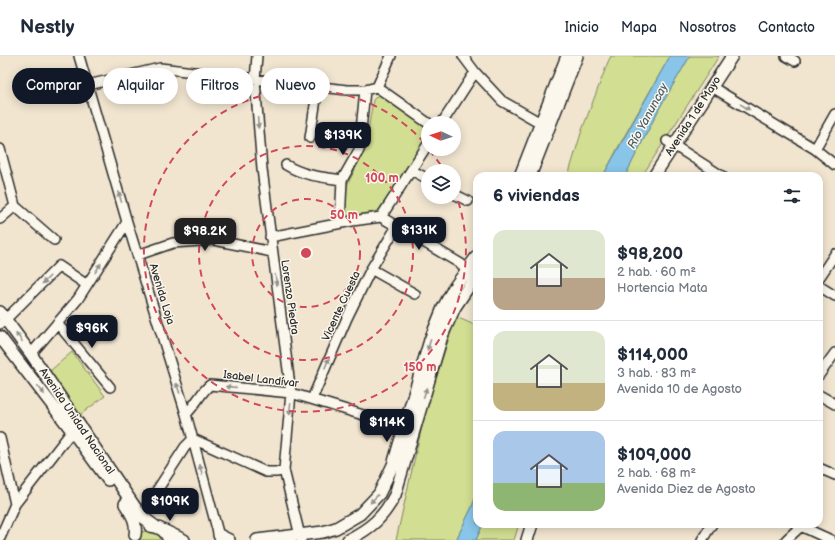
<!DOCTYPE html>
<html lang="es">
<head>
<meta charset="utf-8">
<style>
  body { margin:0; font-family:"Balsamiq Sans",sans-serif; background:#f2f2f3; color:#1f2937; height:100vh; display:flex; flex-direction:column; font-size:15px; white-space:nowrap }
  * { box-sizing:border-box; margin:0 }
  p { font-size:13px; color:#747a83 }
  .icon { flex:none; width:22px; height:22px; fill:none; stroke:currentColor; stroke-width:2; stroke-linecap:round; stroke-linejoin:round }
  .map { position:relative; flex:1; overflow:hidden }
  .panel { position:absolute; left:473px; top:116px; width:350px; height:356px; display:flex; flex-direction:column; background:#fff; border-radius:12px; box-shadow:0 2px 10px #0003 }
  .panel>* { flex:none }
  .hud { position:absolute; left:12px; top:12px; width:380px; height:36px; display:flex; gap:8px }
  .needle { width:26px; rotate:274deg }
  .fabs { position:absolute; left:421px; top:60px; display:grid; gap:8px }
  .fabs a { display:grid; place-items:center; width:40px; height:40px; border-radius:50%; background:#fff; box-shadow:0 2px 10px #0003; font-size:20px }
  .price { position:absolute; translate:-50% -34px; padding:0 9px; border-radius:8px; background:#111827; color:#fff; font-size:13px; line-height:26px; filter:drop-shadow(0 1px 2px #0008) }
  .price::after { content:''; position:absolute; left:50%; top:24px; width:12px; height:9px; margin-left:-6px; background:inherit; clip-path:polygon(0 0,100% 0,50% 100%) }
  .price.active { background:#222; color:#fff }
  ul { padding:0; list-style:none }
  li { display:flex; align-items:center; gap:12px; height:100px; padding:0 20px }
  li+li { border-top:1px solid #e0e1e3 }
  li span { display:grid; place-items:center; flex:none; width:112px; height:80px; border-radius:12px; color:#555 }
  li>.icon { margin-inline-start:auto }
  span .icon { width:48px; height:48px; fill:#fffc; stroke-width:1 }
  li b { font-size:17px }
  h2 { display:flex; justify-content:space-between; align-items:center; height:48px; padding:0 20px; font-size:17px }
  .chip { padding:0 14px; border-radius:18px; background:#fff; box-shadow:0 2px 10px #0003; font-size:14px; line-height:36px }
  .chip.active { background:#111827; color:#fff }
  header { display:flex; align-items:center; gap:24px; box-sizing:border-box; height:56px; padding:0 20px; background:#fff; border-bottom:1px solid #e0e1e3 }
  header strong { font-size:19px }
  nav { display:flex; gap:22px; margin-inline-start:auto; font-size:14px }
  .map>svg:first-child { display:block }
</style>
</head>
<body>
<header>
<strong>Nestly</strong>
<nav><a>Inicio</a><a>Mapa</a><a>Nosotros</a><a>Contacto</a></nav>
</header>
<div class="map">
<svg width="835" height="484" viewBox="0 0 835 484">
  <rect width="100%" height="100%" fill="#f1e5d0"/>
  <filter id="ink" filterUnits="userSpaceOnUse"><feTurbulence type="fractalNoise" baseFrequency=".025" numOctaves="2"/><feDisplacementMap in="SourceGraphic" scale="8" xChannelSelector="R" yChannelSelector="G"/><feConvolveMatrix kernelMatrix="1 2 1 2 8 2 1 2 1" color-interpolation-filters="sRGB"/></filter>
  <g filter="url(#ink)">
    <path fill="#d2de91" stroke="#7e845e" d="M611,0H670L621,86L603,120H568L582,74L608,6Z
      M690,0H719L642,120H625L660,51Z
      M380,37L428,73V82L378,155L353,161H347L345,157V141L348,127L365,94L373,44Z
      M456,261L477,270V437L472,451L456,484H396L427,348Z
      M72,296L105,340L80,359L50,315Z
      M483,468H519L514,484H476Z
      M153,473L166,484H136L142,476Z"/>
    <path fill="#88c5e8" stroke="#63879c" d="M670,0H690L660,51L625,120H603Z
      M477,437V468H483L476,484H456L472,451Z"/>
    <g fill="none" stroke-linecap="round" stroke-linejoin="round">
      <g stroke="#2b2b2b" stroke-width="12">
        <path id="minor" d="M79,0L127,166L186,358L220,484
          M257,0L255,24L262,113L291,337L284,414L301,484
          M463,0L475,16L502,45L546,70
          M786,0L795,5
          M88,29L160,12L347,34H365L377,31L391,0
          M377,31L428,67
          M712,31L815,93L835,109
          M442,67L475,16
          M310,82L318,30
          M667,85L722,120
          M0,93L15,150
          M815,93L835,58
          M286,109C304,120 322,121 342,124
          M411,114L428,123
          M454,138L468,145
          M15,150L54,184
          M381,161L428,88
          M0,163L15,150
          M340,167L342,124L359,94L365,34
          M270,181L352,165L381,161L461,208L473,218
          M138,199L173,187L214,184L272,196
          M371,213L415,238
          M819,222L835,198
          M819,230L835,240
          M57,267L110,331
          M0,268L6,263L59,210L87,229
          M31,298L78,243L127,166
          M819,319L835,297
          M819,339L835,348
          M312,343L347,262L371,213L397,170
          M186,358C196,349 200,337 210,329L291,337L409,373
          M0,382L15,448
          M193,383L266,416H277L284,414
          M819,412L835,419
          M147,450L185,391L193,383
          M796,468L831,484
          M0,482L15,448L72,375
          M702,484L712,468
          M786,484L800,471"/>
      </g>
      <g stroke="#2b2b2b" stroke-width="14">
        <path id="major" d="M520,120L567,0
          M530,120L577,0
          M654,120L732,0
          M0,256L31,298L137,454L144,462L156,471
          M0,281L72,375L108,424
          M125,448C132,459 137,466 135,479
          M150,470C160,471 166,475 169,484
          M163,474L184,484
          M219,479L229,484
          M257,484L323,476L336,472L360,458L379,438L393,409L430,284L443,252L453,233L477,200
          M348,484C371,472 383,462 395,439L442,280L455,251L477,218
          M527,484L532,468"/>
      </g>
      <use href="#minor" stroke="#fbf7ec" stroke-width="9"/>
      <use href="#major" stroke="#fbf7ec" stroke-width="11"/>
    </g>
    <defs><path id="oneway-solid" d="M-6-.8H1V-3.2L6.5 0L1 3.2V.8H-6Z"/></defs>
    <g fill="#93918c">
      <use href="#oneway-solid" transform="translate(745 51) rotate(31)"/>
      <use href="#oneway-solid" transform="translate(258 67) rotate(86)"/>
      <use href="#oneway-solid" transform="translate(120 141) rotate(-106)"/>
      <use href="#oneway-solid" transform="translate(98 212) rotate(-58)"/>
      <use href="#oneway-solid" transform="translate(46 224) rotate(135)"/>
      <use href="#oneway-solid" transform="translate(276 224) rotate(82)"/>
      <use href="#oneway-solid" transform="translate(19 281) rotate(-126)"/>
      <use href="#oneway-solid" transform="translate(429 289) rotate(107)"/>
      <use href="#oneway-solid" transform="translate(327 307) rotate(-67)"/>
      <use href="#oneway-solid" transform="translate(231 331) rotate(-175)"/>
      <use href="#oneway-solid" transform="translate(178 332) rotate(-108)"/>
      <use href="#oneway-solid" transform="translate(41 334) rotate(53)"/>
      <use href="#oneway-solid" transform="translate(425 337) rotate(-73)"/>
      <use href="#oneway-solid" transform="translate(290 353) rotate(96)"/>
      <use href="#oneway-solid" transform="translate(201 414) rotate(-105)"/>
      <use href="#oneway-solid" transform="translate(374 443) rotate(133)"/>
    </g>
  </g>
  <g fill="none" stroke="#d1495b" stroke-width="2" stroke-dasharray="7 5">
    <circle cx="306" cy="197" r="54"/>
    <circle cx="306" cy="197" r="107"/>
    <path d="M429 94A161 161 0 0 1 444 114M454 134A161 161 0 1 1 428 91"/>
  </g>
  <g text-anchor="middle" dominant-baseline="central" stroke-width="3" stroke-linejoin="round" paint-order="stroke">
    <g font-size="11" fill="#2b2b2b" stroke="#fbf7ec">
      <text transform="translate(693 60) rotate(-57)">Avenida 1 de Mayo</text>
      <text transform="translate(162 238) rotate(73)">Avenida Loja</text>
      <text transform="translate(290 241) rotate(82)">Lorenzo Piedra</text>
      <text transform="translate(341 250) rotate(-65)">Vicente Cuesta</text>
      <text transform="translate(261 323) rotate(7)">Isabel Landívar</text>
      <text transform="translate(77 365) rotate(56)">Avenida Unidad Nacional</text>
    </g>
    <g font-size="12" font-style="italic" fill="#475964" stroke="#fbf7ec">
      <text transform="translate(648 60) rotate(-62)">Río Yanuncay</text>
    </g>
  </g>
  <circle cx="306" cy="197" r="6" fill="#d1495b" stroke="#fbf7ec" stroke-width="2"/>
  <g font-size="12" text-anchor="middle" font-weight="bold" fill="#d1495b" stroke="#fbf7ec" stroke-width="3" stroke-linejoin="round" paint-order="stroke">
    <text x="382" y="126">100 m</text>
    <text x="344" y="163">50 m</text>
    <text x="420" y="315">150 m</text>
  </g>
</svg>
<div class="fabs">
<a><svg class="needle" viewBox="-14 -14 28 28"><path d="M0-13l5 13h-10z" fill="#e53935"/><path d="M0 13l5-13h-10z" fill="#747a83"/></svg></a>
<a><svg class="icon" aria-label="layers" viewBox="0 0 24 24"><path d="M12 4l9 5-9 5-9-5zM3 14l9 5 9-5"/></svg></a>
</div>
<b class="price" style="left:343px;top:100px">$139K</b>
<b class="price" style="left:419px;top:195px">$131K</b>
<b class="price active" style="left:205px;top:196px">$98.2K</b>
<b class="price" style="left:92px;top:293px">$96K</b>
<b class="price" style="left:387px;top:387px">$114K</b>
<b class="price" style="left:170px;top:466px">$109K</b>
<div class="hud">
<a class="chip active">Comprar</a>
<a class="chip">Alquilar</a>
<a class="chip">Filtros</a>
<a class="chip">Nuevo</a>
</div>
<section class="panel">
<h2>6 viviendas<svg class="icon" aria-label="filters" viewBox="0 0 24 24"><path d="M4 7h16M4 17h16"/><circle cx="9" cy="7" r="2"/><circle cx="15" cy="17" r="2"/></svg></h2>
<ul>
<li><span style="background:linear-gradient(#dfe7d0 60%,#b9a48a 0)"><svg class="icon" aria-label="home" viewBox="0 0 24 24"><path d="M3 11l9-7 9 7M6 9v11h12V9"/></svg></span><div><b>$98,200</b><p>2 hab. · 60 m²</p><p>Hortencia Mata</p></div></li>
<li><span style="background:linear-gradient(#dfe7d0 65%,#c2b280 0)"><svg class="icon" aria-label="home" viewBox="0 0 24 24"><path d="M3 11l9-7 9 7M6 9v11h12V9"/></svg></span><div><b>$114,000</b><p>3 hab. · 83 m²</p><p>Avenida 10 de Agosto</p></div></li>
<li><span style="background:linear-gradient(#a9c7e8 65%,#8fb573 0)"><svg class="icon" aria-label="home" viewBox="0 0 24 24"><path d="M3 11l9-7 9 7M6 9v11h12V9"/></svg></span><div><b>$109,000</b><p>2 hab. · 68 m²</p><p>Avenida Diez de Agosto</p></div></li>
</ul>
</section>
</div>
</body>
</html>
